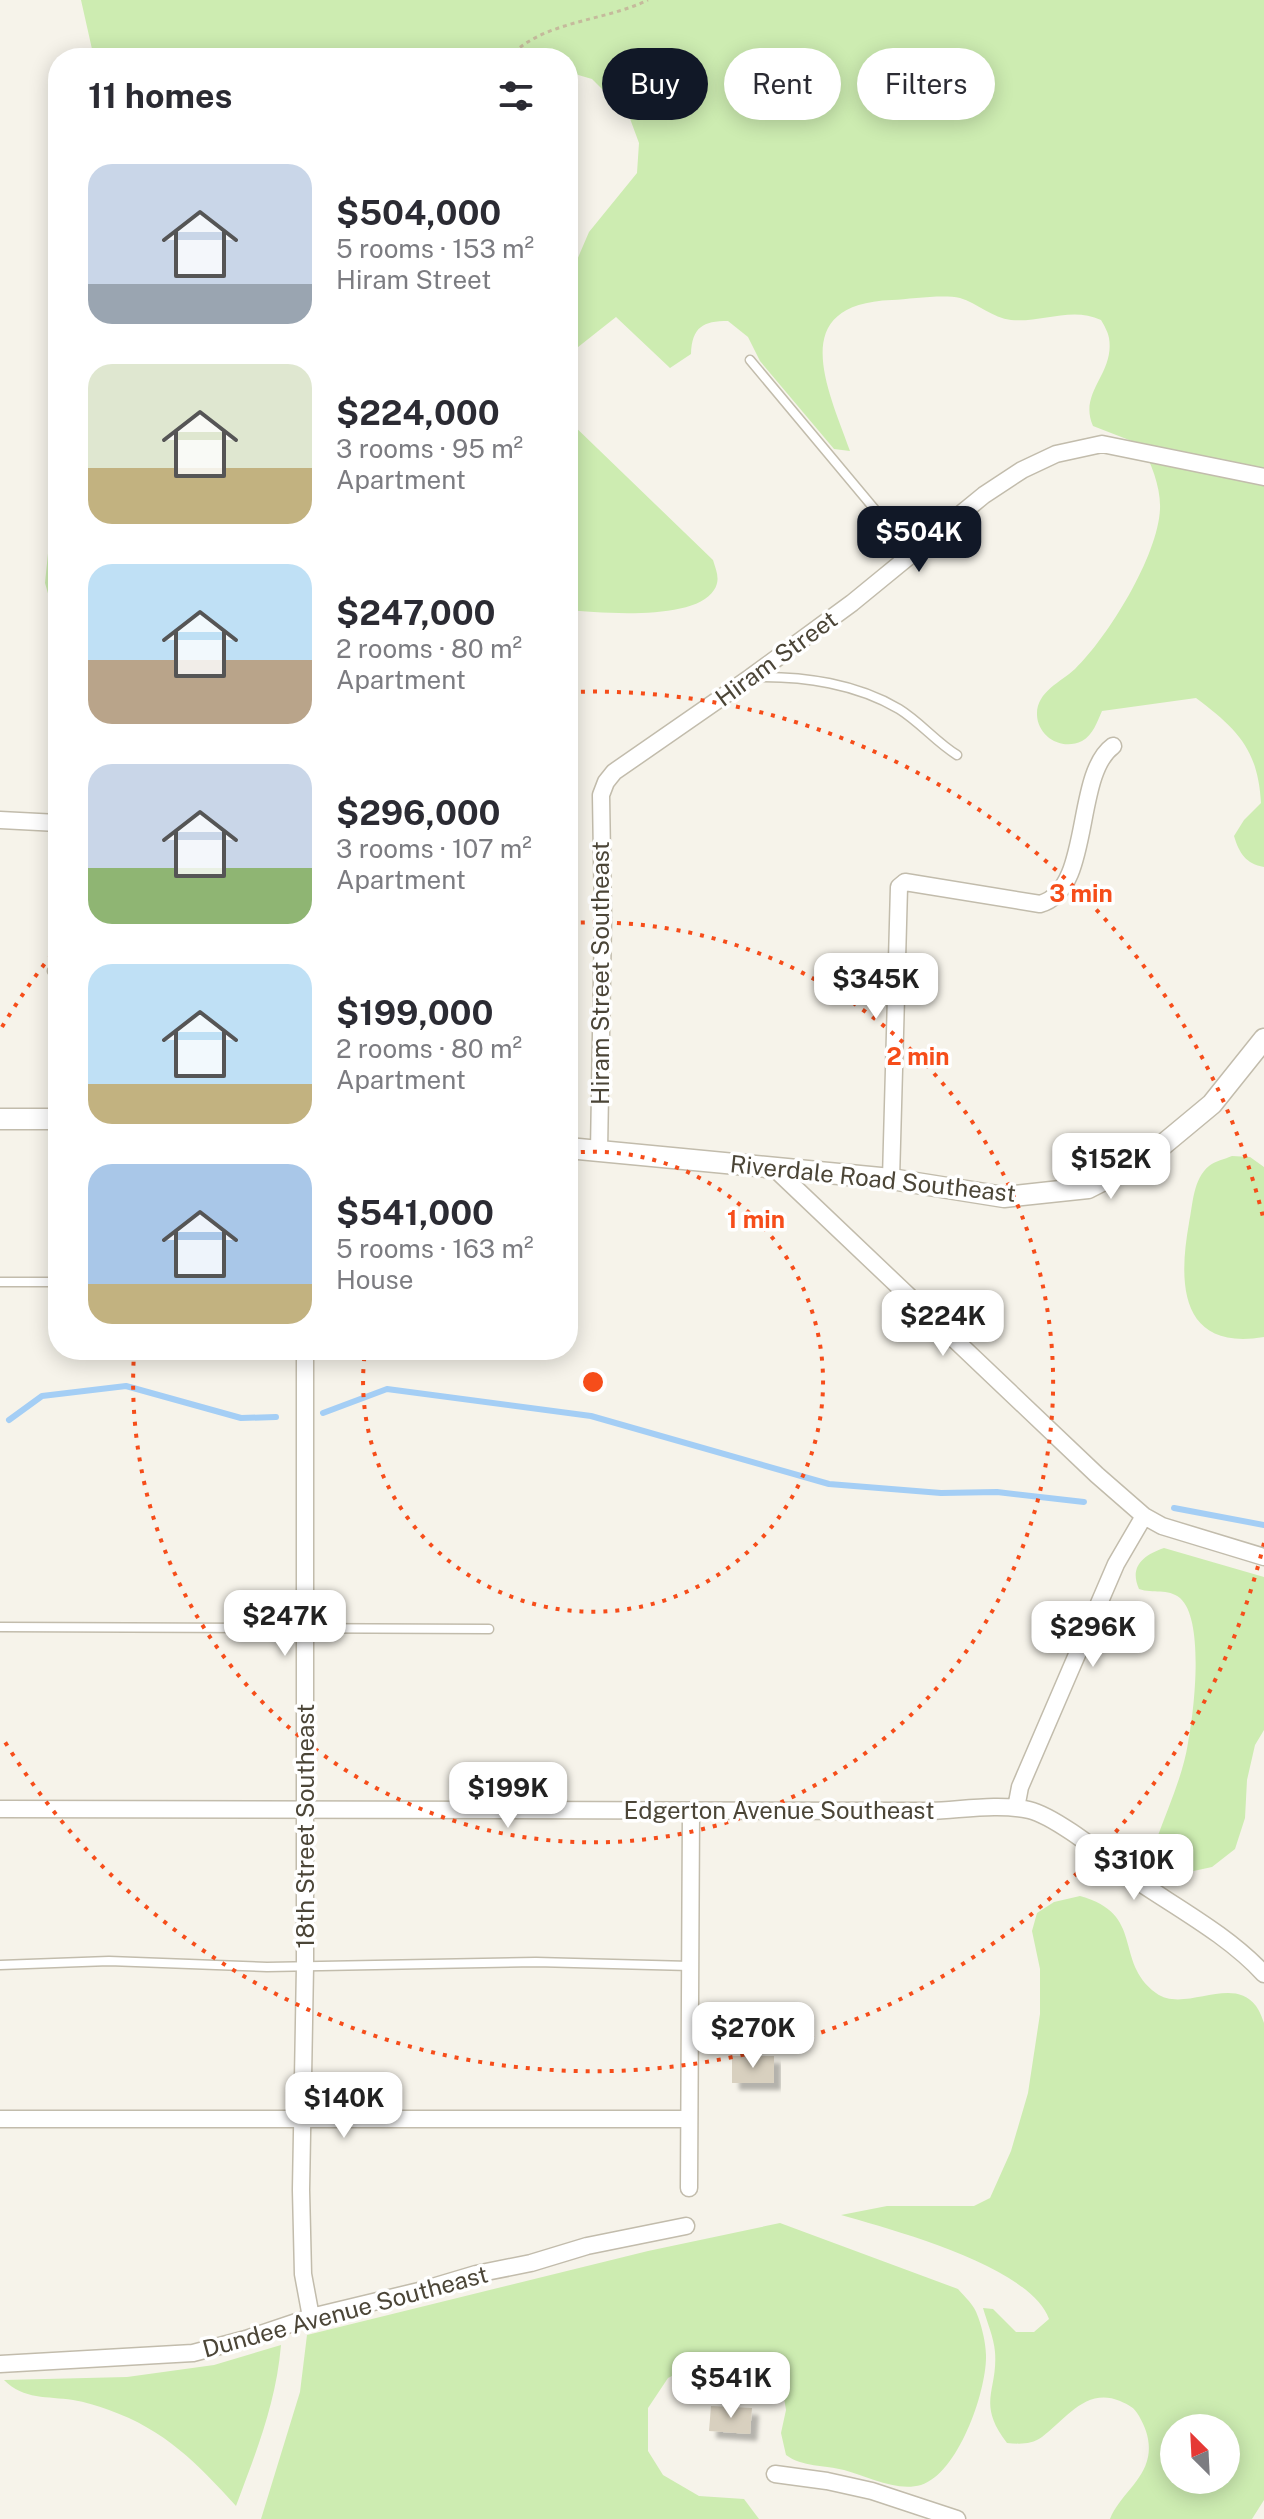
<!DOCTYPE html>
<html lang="en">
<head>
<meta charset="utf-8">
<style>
  body { margin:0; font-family:"Public Sans",sans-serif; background:#f2f2f3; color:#2b2b33; height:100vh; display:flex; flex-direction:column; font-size:30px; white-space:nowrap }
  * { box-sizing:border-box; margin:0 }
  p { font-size:26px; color:#7c7c81 }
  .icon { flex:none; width:44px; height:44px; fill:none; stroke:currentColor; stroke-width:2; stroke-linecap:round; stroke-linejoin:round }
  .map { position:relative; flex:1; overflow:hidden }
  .panel { position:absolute; left:48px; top:48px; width:530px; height:1312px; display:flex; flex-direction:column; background:#fff; border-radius:32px; box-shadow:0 4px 20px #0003 }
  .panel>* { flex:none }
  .top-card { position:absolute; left:602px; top:48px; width:542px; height:72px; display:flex; gap:16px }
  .needle { width:52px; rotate:336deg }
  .controls { position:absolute; left:1160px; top:2414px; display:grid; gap:16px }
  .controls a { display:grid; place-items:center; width:80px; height:80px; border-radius:50%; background:#fff; box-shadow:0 4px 20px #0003; font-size:40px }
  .price { position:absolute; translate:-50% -68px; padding:0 18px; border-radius:16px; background:#fff; color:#222; font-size:26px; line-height:52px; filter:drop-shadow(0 2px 4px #0008) }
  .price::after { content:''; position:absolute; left:50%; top:48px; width:24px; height:18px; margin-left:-12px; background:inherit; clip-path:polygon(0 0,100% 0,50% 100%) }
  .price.on { background:#111827; color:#fff }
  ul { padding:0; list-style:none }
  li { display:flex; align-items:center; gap:24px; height:200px; padding:0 40px }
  li span { display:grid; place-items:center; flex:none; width:224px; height:160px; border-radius:24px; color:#555 }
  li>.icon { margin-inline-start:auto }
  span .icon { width:96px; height:96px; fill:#fffc; stroke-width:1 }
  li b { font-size:34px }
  h2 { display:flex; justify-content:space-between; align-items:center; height:96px; padding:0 40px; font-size:34px }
  .chip { padding:0 28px; border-radius:36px; background:#fff; box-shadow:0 4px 20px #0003; font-size:28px; line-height:72px }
  .chip.on { background:#111827; color:#fff }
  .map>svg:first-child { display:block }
</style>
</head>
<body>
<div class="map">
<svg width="1264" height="2519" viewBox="0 0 1264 2519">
  <defs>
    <filter id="shadow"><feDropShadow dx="7" dy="7" stdDeviation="2" flood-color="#0004"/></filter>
  </defs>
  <rect width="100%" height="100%" fill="#f6f3ea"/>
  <path fill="#cdecb1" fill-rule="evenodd" d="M81,0H1264V867C1246,864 1239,853 1234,836L1244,820L1261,803C1258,749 1237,729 1196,698L1102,711C1097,722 1093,735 1082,741C1062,751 1038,737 1037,715C1036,692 1061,682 1075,669C1108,637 1158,556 1160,509C1161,487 1151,464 1142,445L1093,426C1078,392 1115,374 1109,338C1108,332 1104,325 1101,320C1072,306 1041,323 1011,320C993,318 977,303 960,298C943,294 911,299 892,300C786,304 827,387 850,451L834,449L760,361L748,337L728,321C703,321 692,327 691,354L670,368L616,317L568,355V281L589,232L637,173L639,143L629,116L592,79L568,72V58H94Z
    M568,420L713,560C716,570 721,580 714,590C695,621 601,613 568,610Z
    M58,454V614L51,604L45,583Z
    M1232,1156L1250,1157L1264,1167V1337C1180,1351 1178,1284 1189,1223C1193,1204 1193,1179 1209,1166C1215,1161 1225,1159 1232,1156Z
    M1164,1548L1264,1577V1730L1255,1745L1247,1780L1245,1818L1235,1849L1212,1867L1189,1872L1166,1860L1157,1838C1168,1808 1183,1775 1188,1743C1194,1712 1205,1620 1180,1598C1168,1588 1153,1594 1139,1589C1129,1567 1143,1555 1164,1548Z
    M1080,1896C1146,1914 1113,1961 1156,1993C1184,2014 1232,1974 1256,2006C1259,2010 1262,2017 1264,2023V2500L1252,2519H1110C1119,2496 1143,2482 1148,2457C1151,2442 1146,2428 1139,2416C1134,2407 1129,2405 1120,2401C1086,2387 1066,2419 1042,2437C1031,2445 1019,2444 1007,2443C976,2403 998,2391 995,2352C994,2338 987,2322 983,2308L993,2309L1016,2332H1034L1049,2319C1030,2266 893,2230 841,2215L887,2206H974L990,2198L1011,2151L1028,2093L1040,2014V1969L1032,1931L1037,1913L1054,1902ZM1174,2428H1226V2480H1174Z
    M780,2223L958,2289C963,2295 970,2301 974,2308C980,2318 986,2342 986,2355C987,2391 958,2474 921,2485C896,2492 867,2476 844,2470C825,2465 802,2467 786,2455L781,2433L786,2410L781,2379L764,2364L732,2358L699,2362L668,2378L648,2408V2451L663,2475L699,2496L744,2499L759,2519H261L300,2392L307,2335L648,2251Z
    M281,2345C276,2404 256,2452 236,2506C197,2463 165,2430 109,2410C98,2406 85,2402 73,2400C47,2396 24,2400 4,2380L127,2377L214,2365Z"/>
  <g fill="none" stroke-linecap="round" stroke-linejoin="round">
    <path stroke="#a4cef5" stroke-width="6" d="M323,1413L387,1389L591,1416L829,1484L941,1493L997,1492L1084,1502
      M9,1420L42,1396L126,1386L241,1418L276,1417
      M1174,1508L1264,1525"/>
  </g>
  <path fill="#d8d0bf" filter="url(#shadow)" d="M732,2056H774V2083H732Z
    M711,2406L752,2408L750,2434L709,2431Z"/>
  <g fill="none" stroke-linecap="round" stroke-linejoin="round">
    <g stroke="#c2bcac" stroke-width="11">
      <path id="service" d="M750,360L892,530L904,560
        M756,677C804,676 857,684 899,709C920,722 936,742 957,755
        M52,971H58
        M0,1282H58
        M0,1627L489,1629
        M0,1965L109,1961L267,1967L536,1962L690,1966"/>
    </g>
    <g stroke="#c2bcac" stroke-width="19">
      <path id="minor" d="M0,820L58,823
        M599,1151L603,918L601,795L606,782L614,772L751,677L852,603L984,495L1022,470L1056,454L1102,444L1264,477
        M773,1167L1097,1475L1144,1516L1162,1526L1264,1557
        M891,1179L899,887L905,882L1040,904C1093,890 1073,775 1113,746
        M305,1350V1966L301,2190L303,2274L311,2317
        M1016,1808L1020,1787L1116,1564L1144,1516
        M0,1809L931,1811C961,1810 998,1803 1029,1810C1058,1817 1110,1861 1136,1880C1179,1909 1229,1936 1264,1974
        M0,2119H688
        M689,2188L691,1811
        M0,2364L193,2353L246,2339L311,2317L419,2291L476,2274L531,2263L587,2246L686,2226
        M775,2474L827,2481L872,2491L957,2519"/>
    </g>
    <g stroke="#c2bcac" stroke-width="23">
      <path id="tertiary" d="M0,1119H58
        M568,1148L891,1179L1004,1197L1088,1188L1147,1158L1212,1104L1264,1039"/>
    </g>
    <path stroke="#c5ba9c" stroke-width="3" stroke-dasharray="4 4" stroke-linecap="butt" d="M508,58C544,20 603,22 648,0"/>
    <use href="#service" stroke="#fff" stroke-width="8"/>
    <use href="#minor" stroke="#fff" stroke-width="16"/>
    <use href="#tertiary" stroke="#fff" stroke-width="20"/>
  </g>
  <g fill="none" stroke="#f64d1a" stroke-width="4" stroke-dasharray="4 8">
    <path d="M569 1153A230 230 0 1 1 365 1352"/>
    <path d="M569 923A460 460 0 1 1 134 1354"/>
    <path d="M1264 1543A690 690 0 0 1 2 1737M2 1027A690 690 0 0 1 57 948M569 692A690 690 0 0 1 1264 1221"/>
  </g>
  <g text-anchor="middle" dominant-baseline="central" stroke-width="7" stroke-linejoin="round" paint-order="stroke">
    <g font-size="24" fill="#4b4537" stroke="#fff">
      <text transform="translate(776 658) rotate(-36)">Hiram Street</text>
      <text transform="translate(600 973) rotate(-90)">Hiram Street Southeast</text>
      <text transform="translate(873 1178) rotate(6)">Riverdale Road Southeast</text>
      <text x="779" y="1810">Edgerton Avenue Southeast</text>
      <text transform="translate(305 1826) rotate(-90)">18th Street Southeast</text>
      <text transform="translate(345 2311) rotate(-15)">Dundee Avenue Southeast</text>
    </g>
  </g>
  <circle cx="593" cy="1382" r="12" fill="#f64d1a" stroke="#fff" stroke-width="4"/>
  <g font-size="24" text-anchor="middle" font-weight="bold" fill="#f64d1a" stroke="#fff" stroke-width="7" stroke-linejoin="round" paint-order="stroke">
    <text x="1081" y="902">3 min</text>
    <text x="918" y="1065">2 min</text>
    <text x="756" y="1228">1 min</text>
  </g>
</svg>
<div class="controls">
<a><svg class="needle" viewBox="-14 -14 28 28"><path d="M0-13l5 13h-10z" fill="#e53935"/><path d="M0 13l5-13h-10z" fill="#7c7c81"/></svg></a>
</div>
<b class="price on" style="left:919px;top:574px">$504K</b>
<b class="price" style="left:876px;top:1021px">$345K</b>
<b class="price" style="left:1111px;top:1201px">$152K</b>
<b class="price" style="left:943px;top:1358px">$224K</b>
<b class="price" style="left:285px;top:1658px">$247K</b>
<b class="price" style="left:1093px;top:1669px">$296K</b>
<b class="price" style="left:508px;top:1830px">$199K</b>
<b class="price" style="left:1134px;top:1902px">$310K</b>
<b class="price" style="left:753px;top:2070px">$270K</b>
<b class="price" style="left:344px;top:2140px">$140K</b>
<b class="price" style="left:731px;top:2420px">$541K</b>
<div class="top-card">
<a class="chip on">Buy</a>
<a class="chip">Rent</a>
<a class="chip">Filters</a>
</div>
<section class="panel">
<h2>11 homes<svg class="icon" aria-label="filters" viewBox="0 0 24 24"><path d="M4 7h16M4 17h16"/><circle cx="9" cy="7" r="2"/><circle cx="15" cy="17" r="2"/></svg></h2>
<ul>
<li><span style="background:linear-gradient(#c9d6e8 75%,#9aa5b1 0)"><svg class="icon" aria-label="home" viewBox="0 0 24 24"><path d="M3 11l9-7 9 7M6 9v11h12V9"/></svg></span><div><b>$504,000</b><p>5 rooms · 153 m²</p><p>Hiram Street</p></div></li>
<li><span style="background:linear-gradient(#dfe7d0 65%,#c2b280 0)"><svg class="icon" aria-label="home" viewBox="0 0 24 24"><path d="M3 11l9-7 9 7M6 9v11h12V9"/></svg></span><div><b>$224,000</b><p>3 rooms · 95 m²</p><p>Apartment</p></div></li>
<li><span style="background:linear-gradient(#bfe0f5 60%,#b9a48a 0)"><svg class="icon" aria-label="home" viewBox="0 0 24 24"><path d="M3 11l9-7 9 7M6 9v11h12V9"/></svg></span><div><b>$247,000</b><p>2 rooms · 80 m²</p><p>Apartment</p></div></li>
<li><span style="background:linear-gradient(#c9d6e8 65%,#8fb573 0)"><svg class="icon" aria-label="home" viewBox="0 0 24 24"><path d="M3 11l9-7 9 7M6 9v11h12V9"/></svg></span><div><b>$296,000</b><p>3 rooms · 107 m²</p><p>Apartment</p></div></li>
<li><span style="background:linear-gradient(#bfe0f5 75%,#c2b280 0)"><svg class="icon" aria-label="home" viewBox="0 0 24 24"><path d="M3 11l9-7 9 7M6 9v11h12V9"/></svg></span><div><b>$199,000</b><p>2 rooms · 80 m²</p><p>Apartment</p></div></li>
<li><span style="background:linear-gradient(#a9c7e8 75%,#c2b280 0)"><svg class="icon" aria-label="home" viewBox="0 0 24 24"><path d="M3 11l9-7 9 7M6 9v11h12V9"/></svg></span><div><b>$541,000</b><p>5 rooms · 163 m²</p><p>House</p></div></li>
</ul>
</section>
</div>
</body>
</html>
